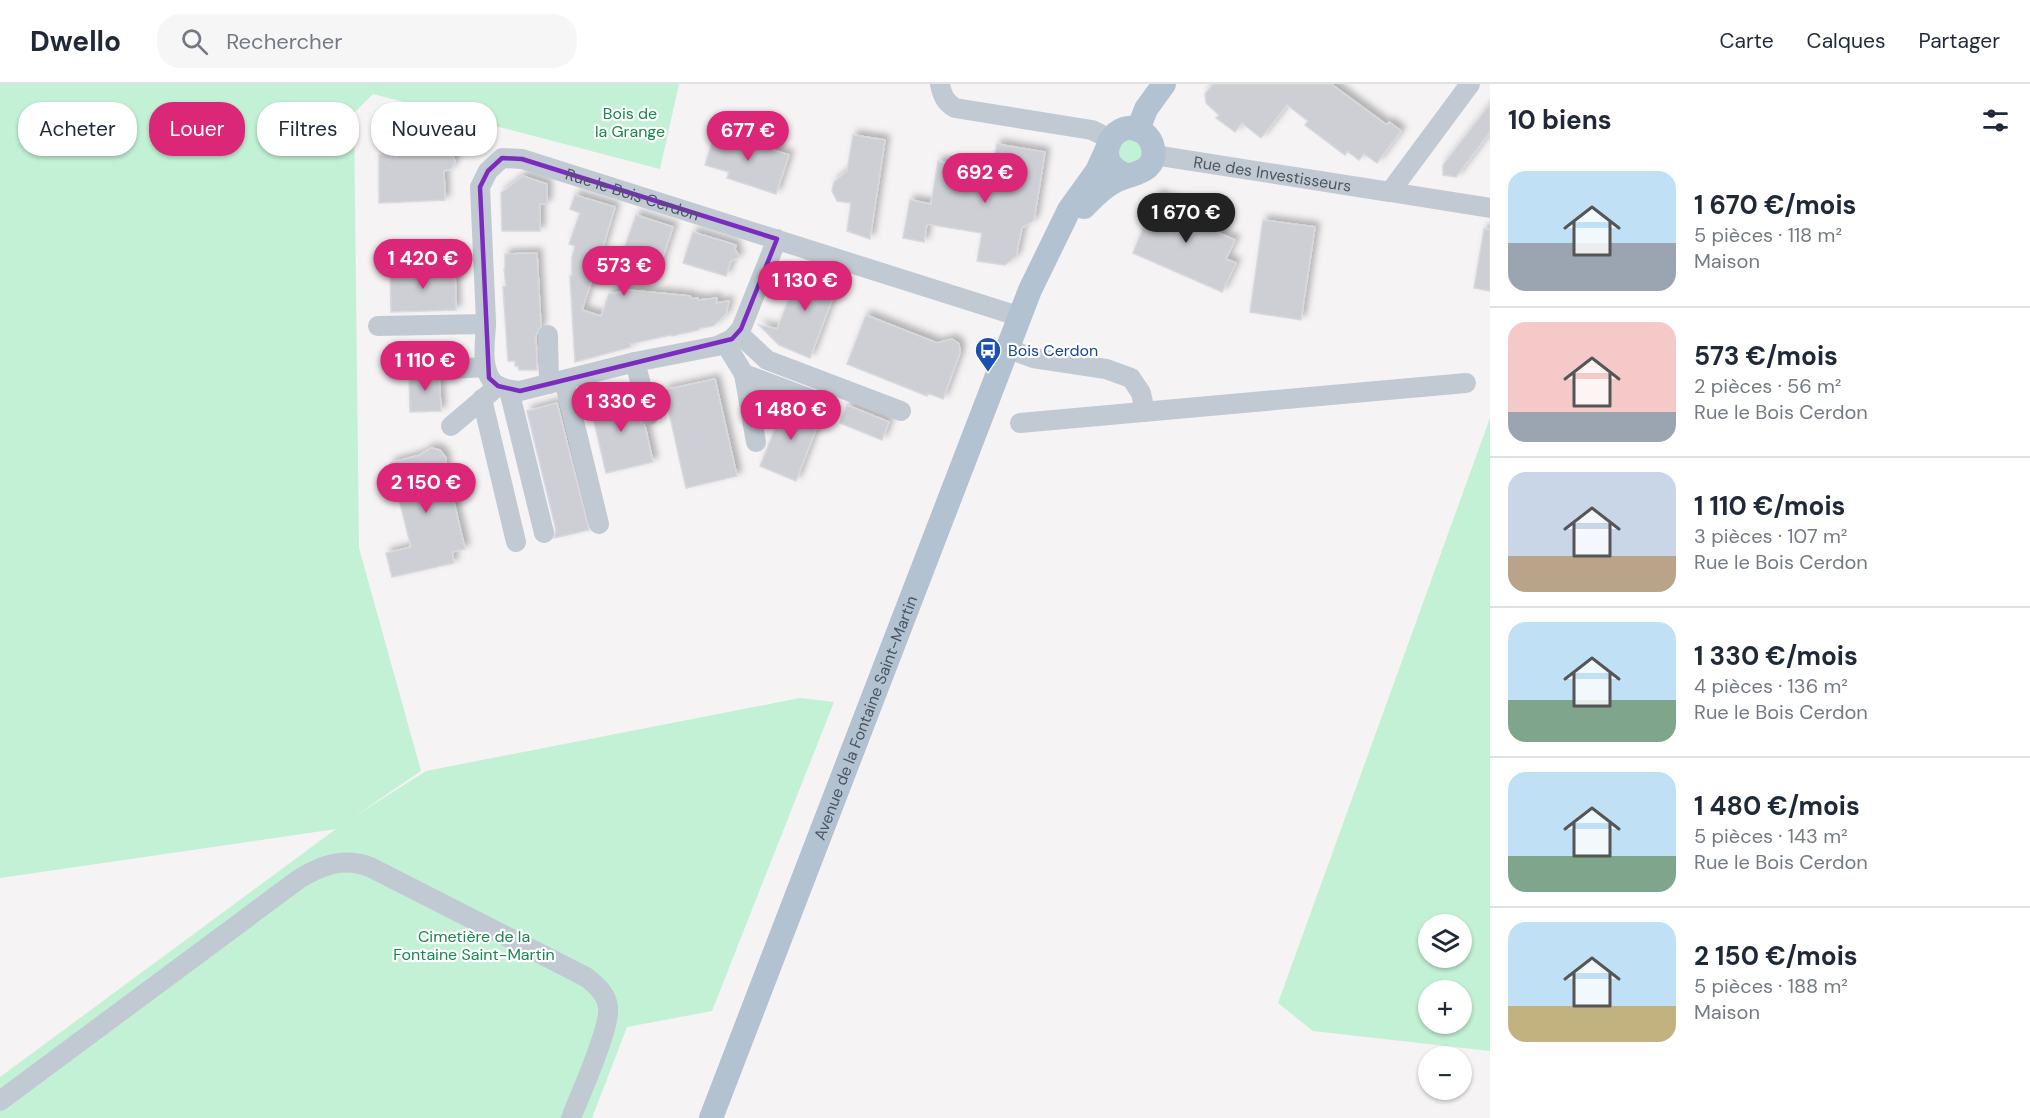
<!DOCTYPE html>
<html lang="fr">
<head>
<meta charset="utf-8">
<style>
  body { margin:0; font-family:"DM Sans",sans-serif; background:#f6f6f7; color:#1f2937; height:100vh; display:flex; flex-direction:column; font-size:22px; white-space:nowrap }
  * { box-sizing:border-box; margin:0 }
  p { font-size:20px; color:#747a83 }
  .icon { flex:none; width:33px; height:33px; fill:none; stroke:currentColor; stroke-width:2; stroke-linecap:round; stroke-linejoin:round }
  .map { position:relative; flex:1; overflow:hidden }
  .details { display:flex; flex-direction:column; background:#fff; width:540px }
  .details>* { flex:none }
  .top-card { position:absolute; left:18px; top:18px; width:570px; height:54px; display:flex; gap:12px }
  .fabs { position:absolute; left:1418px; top:830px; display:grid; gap:12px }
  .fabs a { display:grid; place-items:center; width:54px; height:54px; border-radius:50%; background:#fff; box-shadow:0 2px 4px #0004; font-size:30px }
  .price { position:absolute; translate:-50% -51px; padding:0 14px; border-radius:21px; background:#db2777; color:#fff; font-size:20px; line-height:39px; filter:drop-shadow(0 2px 3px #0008) }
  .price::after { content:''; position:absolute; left:50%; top:36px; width:18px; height:14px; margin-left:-9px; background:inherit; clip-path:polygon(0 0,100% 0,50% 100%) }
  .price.active { background:#222; color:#fff }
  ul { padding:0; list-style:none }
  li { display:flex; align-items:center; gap:18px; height:150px; padding:0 18px }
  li+li { border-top:2px solid #e0e1e3 }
  li span { display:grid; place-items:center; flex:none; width:168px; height:120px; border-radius:18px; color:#555 }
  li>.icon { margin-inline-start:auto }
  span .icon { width:72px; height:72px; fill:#fffc; stroke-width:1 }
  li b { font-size:26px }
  h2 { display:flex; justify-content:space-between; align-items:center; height:72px; padding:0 18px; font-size:26px }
  .pill { padding:0 21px; border-radius:24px; background:#fff; box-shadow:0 2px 4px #0004; font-size:21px; line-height:54px }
  .pill.active { background:#db2777; color:#fff }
  header { display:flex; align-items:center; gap:36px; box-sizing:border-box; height:84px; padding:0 30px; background:#fff; border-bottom:2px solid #e0e1e3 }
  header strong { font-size:28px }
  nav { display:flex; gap:33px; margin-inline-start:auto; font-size:21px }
  .search { width:420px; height:54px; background:#f6f6f7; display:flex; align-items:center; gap:15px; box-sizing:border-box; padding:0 21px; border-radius:24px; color:#747a83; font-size:22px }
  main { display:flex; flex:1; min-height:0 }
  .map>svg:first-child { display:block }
</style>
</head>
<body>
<header>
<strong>Dwello</strong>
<div class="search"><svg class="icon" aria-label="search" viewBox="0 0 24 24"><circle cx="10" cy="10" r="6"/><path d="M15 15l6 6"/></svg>Rechercher</div>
<nav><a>Carte</a><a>Calques</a><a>Partager</a></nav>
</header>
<main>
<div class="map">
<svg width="1490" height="1034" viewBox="0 0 1490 1034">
  <defs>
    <filter id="shadow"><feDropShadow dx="4.5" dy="-4.5" stdDeviation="3" flood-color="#0004"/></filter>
  </defs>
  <rect width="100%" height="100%" fill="#f5f3f3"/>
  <path fill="#c3f1d5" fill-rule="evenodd" d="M0,0H679L660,85L373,10L354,29L359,464L421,687L352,734L426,687L800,614L834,618L712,927L627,943L592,1034H0V993L336,745L0,794Z
    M1135,53L1146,73L1123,85L1114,61Z
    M1490,334V967L1313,947L1278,919ZM1428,840H1461V873H1428ZM1428,906H1461V939H1428Z"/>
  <path fill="#cdcfd5" stroke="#d7d9de" stroke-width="1.5" filter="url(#shadow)" d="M1213,0H1331L1387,41L1389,38L1401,47L1377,79L1364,70L1359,76L1347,67L1345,71L1305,41L1308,37L1287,21L1261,54L1242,39L1235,48L1216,34L1219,31L1206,19L1205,10Z
    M1490,20V48L1456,93L1443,91V81Z
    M716,47L789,71L776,110L727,94L729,88L705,81Z
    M853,51L885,56L870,155L847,147L851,119L837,117L832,107L834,98L847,87Z
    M997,60L1045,68L1034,136L1022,144L1016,172L1005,181L977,177L982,149L927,140L924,158L903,154L910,116L931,120L938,77L952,80L949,99L989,106Z
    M448,68L454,74L455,78L451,85L444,87L445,116L379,119V71Z
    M523,92L547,100V120H540V147H502L501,109Z
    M1157,110L1218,137L1214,147L1235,156L1226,175L1236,179L1222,208L1133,169Z
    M575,111L615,123L601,169H598L599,175L582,226L601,232L609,210L628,206L690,212L692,215L698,214V216L717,214L716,219L729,217L726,230L713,242L700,244L698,246L672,252L670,251L630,260L631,263L575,278L570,192H572V173L575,162L569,160L580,129L570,125Z
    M636,131L673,143L658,188L620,177Z
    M1263,136L1315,143L1301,236L1250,228Z
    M1484,145H1490V207L1474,204Z
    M693,148L736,161L735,165L739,173L731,177L726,192L683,179Z
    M537,169L541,242L536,251L537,286H519L518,282H515V277H508L503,203L506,202L504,185H505V170Z
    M802,183L840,195L810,274L779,261L759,241L777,245Z
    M455,184L456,226L391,228L390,186Z
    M866,231L937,259L952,255L959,260L960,269L943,315L928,309L927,312L847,280Z
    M439,288L441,327L410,328L409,289Z
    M715,295L737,392L686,404L664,306Z
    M625,309L631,311L638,335L645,342L653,378L606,389L590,320L598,318L601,314Z
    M786,318L821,332L796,397L760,382Z
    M557,319L589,446L554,454L556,446L527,327Z
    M847,321L889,338L882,356L840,339Z
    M431,364L440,366L446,374V384L465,465L452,468L454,479L392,493L386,469L411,463L390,379L420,371Z"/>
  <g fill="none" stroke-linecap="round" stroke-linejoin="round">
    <g stroke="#c1cad2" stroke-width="20">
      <path d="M940,0C942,11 945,18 955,24L1092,46L1110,55"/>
      <path d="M1470,0L1390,108L1490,124"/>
      <path id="s1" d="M1154,71L1390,108"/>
      <path id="s2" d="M777,155L741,245L732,255L717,262L635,278L520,307C508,306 494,304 489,292C481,276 486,254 486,237C484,192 482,148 480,103L488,87L502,74L522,75L1021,233"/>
      <path d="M378,242L486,240"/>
      <path d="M738,249L767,276L901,327"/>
      <path d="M548,251L549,300"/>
      <path d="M725,259L744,290L827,321"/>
      <path d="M1009,265L1033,274L1106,285L1131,294L1141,309L1145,328"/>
      <path d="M635,278L649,331"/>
      <path d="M450,285L485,283"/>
      <path d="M744,290L756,358"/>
      <path d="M564,296L599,440"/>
      <path d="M509,306L544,449"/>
      <path d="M482,315L516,458"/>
      <path d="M1020,339L1466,299"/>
      <path d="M451,342L491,308"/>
      <path d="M0,1017L299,795C322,781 343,773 370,783L586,893C596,901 606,909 608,923C611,943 580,1011 571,1034"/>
    </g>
    <g stroke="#b3c2d1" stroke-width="24">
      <path d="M1138,46L1146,25L1164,0"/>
      <path d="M1084,123C1093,114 1101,105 1112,99C1127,89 1158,91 1153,64C1152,58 1149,53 1144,49C1116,28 1087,78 1126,91"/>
      <path id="s3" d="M711,1034L1030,206L1069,126L1097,87L1107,65"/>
    </g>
  </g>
  <path fill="none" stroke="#7b2cbf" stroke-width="4.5" stroke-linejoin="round" d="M502,74L522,75L777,155L741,245L732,255L520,307L498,302L489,294L480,103L488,87Z"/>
  <defs>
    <g id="bus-pin" transform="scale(1.35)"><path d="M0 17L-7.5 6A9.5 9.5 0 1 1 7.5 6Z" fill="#1a4fb4" stroke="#fff"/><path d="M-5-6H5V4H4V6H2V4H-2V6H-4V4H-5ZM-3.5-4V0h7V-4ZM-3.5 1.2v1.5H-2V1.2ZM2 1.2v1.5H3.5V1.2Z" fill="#fff"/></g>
  </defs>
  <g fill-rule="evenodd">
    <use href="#bus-pin" x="988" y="266"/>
  </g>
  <g text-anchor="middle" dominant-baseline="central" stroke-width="4.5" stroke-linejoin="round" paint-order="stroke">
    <g font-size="16" fill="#17864f" stroke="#fff">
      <text x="630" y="29">Bois de<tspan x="630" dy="18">la Grange</tspan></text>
      <text x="474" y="852">Cimetière de la<tspan x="474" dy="18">Fontaine Saint-Martin</tspan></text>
    </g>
    <g font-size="16" fill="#4a5661" stroke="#fff">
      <text stroke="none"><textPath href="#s1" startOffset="120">Rue des Investisseurs</textPath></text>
      <text stroke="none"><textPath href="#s2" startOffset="728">Rue le Bois Cerdon</textPath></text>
      <text stroke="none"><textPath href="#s3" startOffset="429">Avenue de la Fontaine Saint-Martin</textPath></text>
    </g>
    <g font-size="16" fill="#164399" stroke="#fff" text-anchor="start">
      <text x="1008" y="266">Bois Cerdon</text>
    </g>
  </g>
</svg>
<div class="fabs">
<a><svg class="icon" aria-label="layers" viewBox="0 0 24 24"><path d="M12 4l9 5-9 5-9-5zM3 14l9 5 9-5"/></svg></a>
<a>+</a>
<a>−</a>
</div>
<b class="price" style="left:748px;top:78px">677 €</b>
<b class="price" style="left:985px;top:120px">692 €</b>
<b class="price active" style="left:1186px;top:160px">1 670 €</b>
<b class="price" style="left:423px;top:206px">1 420 €</b>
<b class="price" style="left:624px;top:213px">573 €</b>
<b class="price" style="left:805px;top:228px">1 130 €</b>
<b class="price" style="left:425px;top:308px">1 110 €</b>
<b class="price" style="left:621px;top:349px">1 330 €</b>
<b class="price" style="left:791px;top:357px">1 480 €</b>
<b class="price" style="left:426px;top:430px">2 150 €</b>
<div class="top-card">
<a class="pill">Acheter</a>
<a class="pill active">Louer</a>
<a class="pill">Filtres</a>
<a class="pill">Nouveau</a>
</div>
</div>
<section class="details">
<h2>10 biens<svg class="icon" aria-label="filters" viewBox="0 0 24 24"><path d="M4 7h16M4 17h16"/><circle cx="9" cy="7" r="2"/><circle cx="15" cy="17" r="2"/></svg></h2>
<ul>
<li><span style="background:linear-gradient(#bfe0f5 60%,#9aa5b1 0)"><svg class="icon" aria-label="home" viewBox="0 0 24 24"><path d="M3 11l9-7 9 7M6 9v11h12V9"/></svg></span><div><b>1 670 €/mois</b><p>5 pièces · 118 m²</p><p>Maison</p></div></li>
<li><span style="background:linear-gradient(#f6c9c9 75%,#9aa5b1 0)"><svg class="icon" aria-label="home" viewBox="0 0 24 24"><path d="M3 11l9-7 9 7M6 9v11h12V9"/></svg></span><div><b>573 €/mois</b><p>2 pièces · 56 m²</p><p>Rue le Bois Cerdon</p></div></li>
<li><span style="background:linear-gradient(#c9d6e8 70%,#b9a48a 0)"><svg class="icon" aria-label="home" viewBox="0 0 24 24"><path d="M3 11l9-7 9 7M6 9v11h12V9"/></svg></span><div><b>1 110 €/mois</b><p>3 pièces · 107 m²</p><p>Rue le Bois Cerdon</p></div></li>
<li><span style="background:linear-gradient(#bfe0f5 65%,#7fa58c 0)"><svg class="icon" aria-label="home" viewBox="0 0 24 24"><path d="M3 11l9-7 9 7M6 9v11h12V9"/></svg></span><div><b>1 330 €/mois</b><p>4 pièces · 136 m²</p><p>Rue le Bois Cerdon</p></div></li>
<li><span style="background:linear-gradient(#bfe0f5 70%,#7fa58c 0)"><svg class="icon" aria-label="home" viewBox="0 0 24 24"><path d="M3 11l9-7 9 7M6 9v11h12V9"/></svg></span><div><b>1 480 €/mois</b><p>5 pièces · 143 m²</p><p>Rue le Bois Cerdon</p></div></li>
<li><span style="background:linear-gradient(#bfe0f5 70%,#c2b280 0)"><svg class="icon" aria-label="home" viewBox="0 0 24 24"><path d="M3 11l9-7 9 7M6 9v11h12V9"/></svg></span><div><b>2 150 €/mois</b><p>5 pièces · 188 m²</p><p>Maison</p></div></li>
</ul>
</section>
</main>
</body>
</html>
